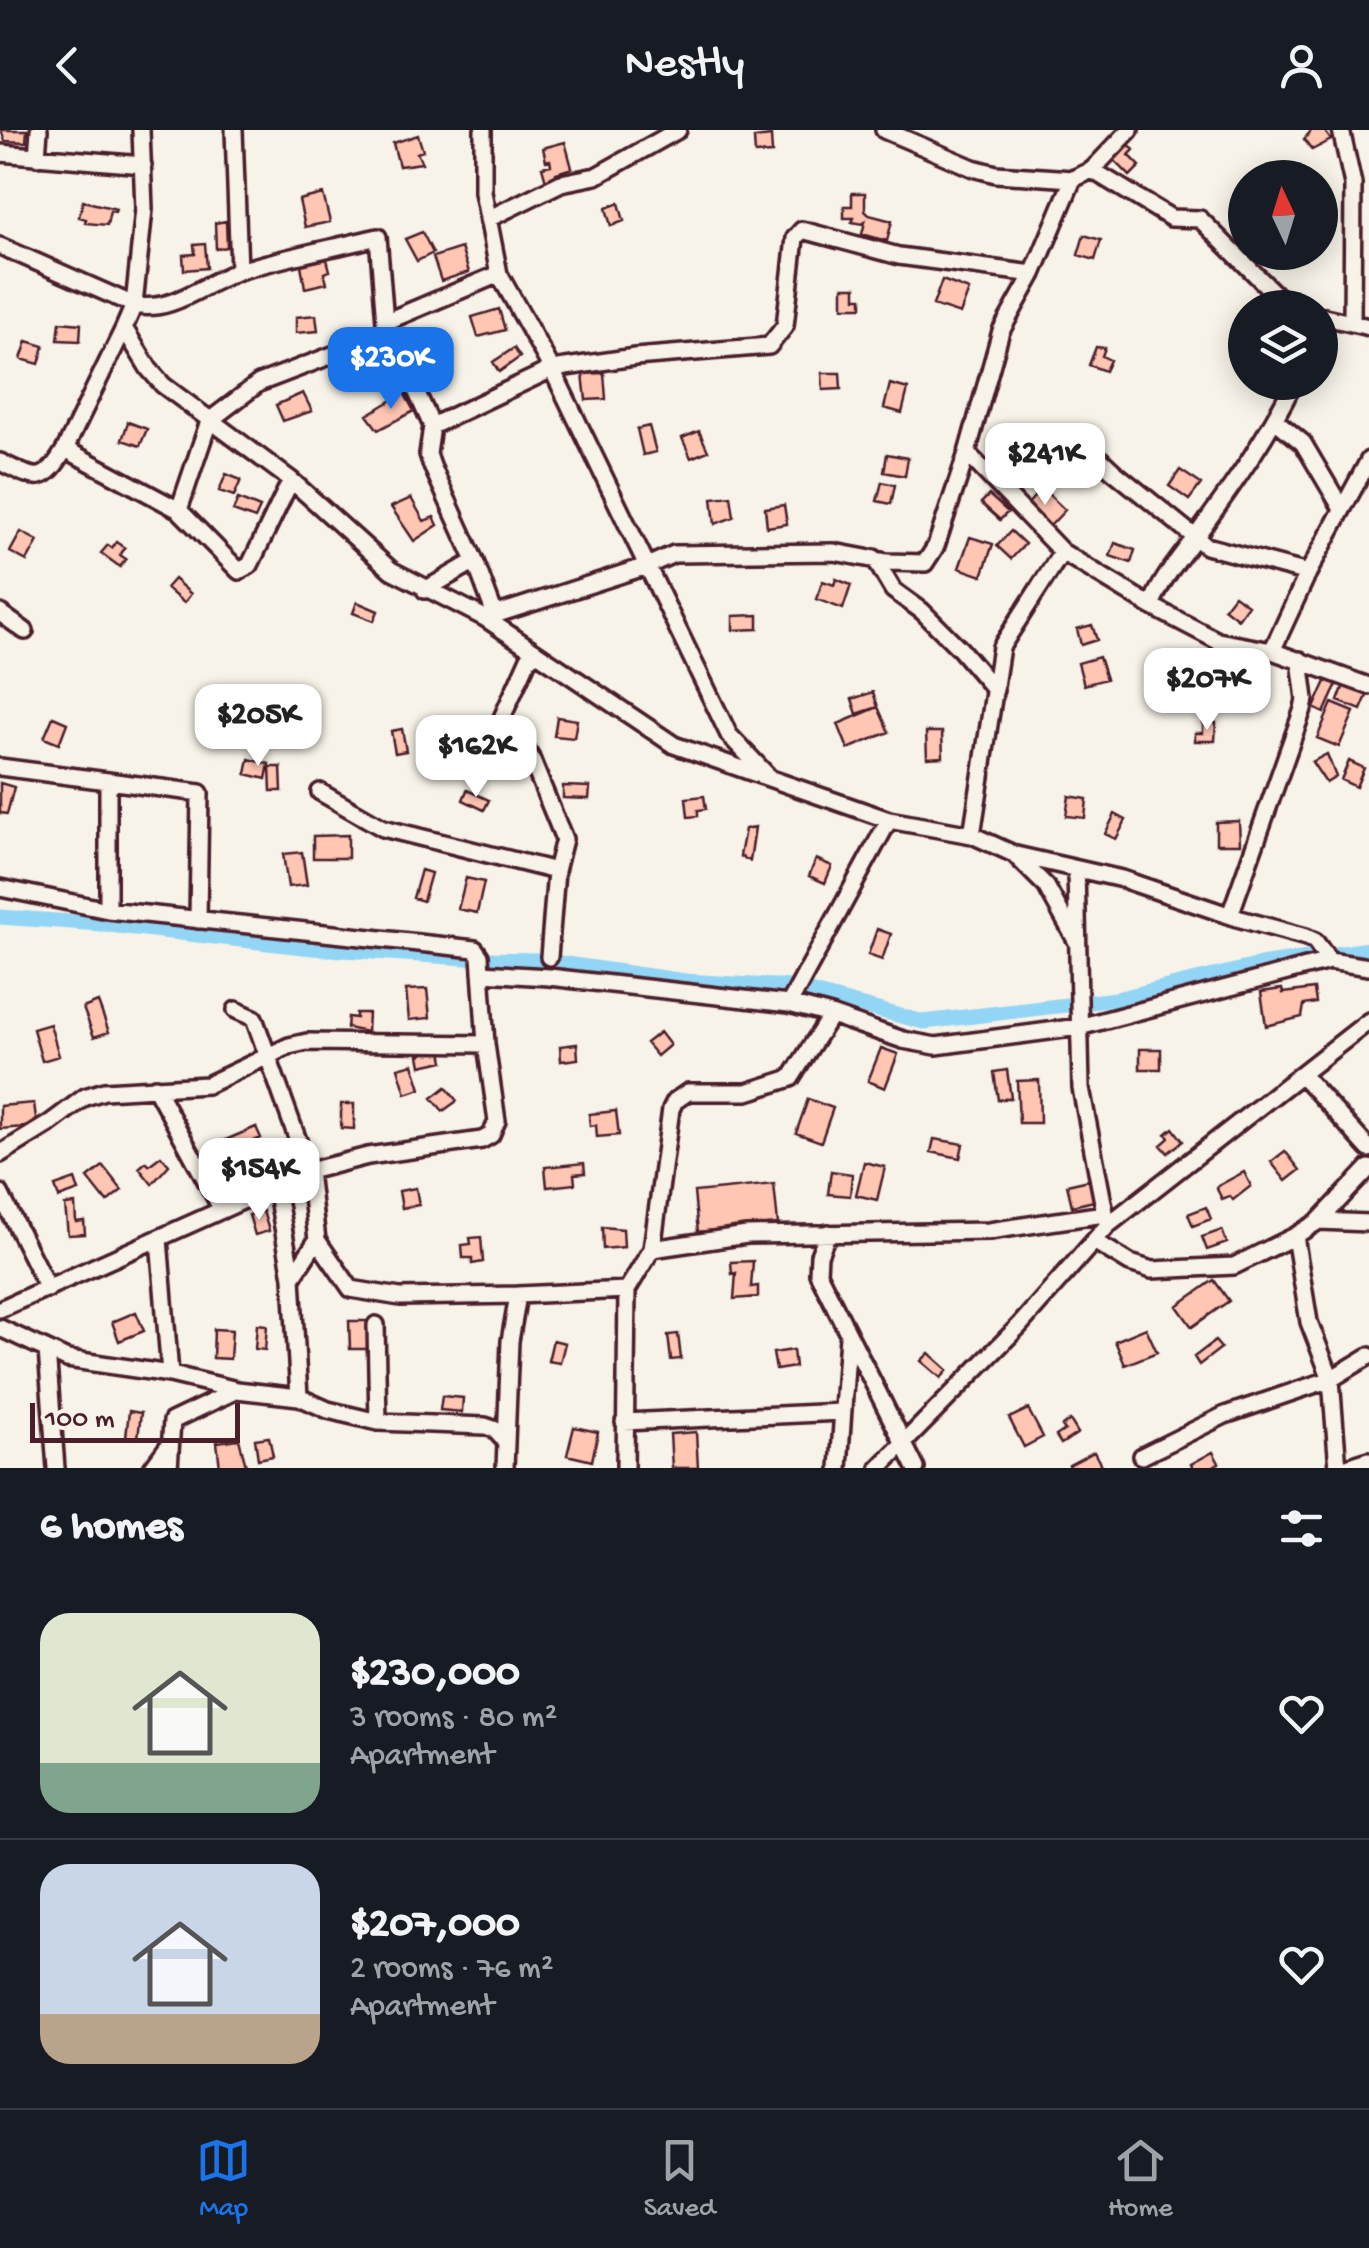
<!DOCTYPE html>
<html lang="en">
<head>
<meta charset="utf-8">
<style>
  body { margin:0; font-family:"Gochi Hand",sans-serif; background:#20242c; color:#f1f3f6; height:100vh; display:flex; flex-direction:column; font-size:38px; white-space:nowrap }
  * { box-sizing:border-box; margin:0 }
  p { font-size:32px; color:#9ea1a6 }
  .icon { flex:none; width:55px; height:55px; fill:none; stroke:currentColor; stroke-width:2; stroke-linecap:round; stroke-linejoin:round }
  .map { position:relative; height:1338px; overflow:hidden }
  .drawer { display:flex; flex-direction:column; background:#171b24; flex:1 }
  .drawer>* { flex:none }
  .needle { width:65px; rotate:356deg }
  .controls { position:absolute; left:1228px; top:30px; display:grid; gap:20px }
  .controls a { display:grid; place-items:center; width:110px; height:110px; border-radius:50%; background:#171b24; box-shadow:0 5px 25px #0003; font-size:50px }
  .scale { position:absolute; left:30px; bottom:25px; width:210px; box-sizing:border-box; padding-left:10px; border:5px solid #4a1f2b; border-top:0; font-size:28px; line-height:35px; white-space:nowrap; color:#4a1f2b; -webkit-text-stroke:8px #f7f3e8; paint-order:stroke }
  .price { position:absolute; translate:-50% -85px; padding:0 22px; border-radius:20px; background:#fff; color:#222; font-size:32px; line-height:65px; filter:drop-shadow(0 2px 5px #0008) }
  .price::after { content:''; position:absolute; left:50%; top:60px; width:30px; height:22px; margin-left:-15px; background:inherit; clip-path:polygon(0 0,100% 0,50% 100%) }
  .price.current { background:#1a73e8; color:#fff }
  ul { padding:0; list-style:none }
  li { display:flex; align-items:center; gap:30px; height:250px; padding:0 40px }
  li+li { border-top:2px solid #363941 }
  li span { display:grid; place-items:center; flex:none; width:280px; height:200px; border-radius:30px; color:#555 }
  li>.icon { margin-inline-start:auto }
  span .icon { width:120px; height:120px; fill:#fffc; stroke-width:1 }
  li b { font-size:42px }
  h2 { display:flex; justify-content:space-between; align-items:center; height:120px; padding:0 40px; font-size:42px }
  header { display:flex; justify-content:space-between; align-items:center; height:130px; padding:0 40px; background:#171b24; font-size:45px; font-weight:600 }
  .dock { display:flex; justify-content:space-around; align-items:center; height:140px; border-top:2px solid #363941; background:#171b24; font-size:28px; color:#9ea1a6 }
  .dock a { display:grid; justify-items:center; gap:5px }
  .dock .current { color:#1a73e8 }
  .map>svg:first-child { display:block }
</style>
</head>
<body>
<header><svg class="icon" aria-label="back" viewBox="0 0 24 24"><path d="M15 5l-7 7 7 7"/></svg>Nestly<svg class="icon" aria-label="person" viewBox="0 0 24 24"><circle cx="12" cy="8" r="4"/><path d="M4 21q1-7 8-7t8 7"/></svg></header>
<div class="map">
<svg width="1369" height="1338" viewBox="0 0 1369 1338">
  <rect width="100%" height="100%" fill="#f7f3e8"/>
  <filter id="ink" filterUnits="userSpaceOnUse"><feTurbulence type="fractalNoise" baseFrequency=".01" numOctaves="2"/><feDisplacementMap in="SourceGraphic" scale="20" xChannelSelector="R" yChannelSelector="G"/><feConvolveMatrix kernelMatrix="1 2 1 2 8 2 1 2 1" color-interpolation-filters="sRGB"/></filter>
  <g filter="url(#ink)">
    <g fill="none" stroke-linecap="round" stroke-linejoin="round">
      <path stroke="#93d5f5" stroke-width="15" d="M0,787L100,794L312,818L466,828
        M488,829L538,830L685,851L790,857L924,892L1116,869L1260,835L1369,819"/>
    </g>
    <path fill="#ffc6b3" stroke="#4a1f2b" stroke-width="2.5" d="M1,0H27L26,12L5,11Z
      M1312,0H1324L1331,10L1312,20L1304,9Z
      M418,5L423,21L417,23L422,33L399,36L393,13Z
      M771,6L772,23L755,24L754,8Z
      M1126,11L1134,20L1129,25L1140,36L1130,46L1110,26Z
      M565,12L572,38L556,43L557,48L546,51L542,37L551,35L550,30L546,31L543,18Z
      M852,63H865V81L869,85L892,91L887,111L862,104L865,92L863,94L852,92L854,88H844V76H852Z
      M323,64L330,92L305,97L299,70Z
      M83,71L116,79L115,82L110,81L107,95L85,93L86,89L79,87Z
      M619,73L624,91L611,96L606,78Z
      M226,91L227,117L216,119L215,93Z
      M422,102L433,123L417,131L405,109Z
      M1084,105L1101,110L1095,130L1078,125Z
      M205,114L207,138L184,140L183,125L195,124L194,115Z
      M461,118L469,142L441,151L433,127Z
      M327,129L330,141L324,143L327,153L305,158L301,135Z
      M942,150L969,160L960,184L933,175Z
      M843,157H856V168H862V177H843Z
      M499,179L505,200L478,207L472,187Z
      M316,185L318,201L296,203V187Z
      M60,192L81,194L80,211L58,210Z
      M27,211L44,216L39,234L21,229Z
      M1096,217L1105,218L1102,226L1110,230L1105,241L1089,235Z
      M514,218L520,227L499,242L493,232Z
      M604,243L606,269L586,270L583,244Z
      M822,243H840L841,259L823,260Z
      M890,254L908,259L902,283L884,278Z
      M303,263L312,281L283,291L276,275Z
      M404,263L414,281L378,300L367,285Z
      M128,292L147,299L140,316L122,310Z
      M649,296L656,322L643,325L637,299Z
      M699,301L708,321L691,328L682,308Z
      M887,324L908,328L905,346L884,342Z
      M1180,340L1201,354L1189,370L1169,356Z
      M226,344L241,350L234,366L219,361Z
      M882,352L895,355L891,374L877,371Z
      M1042,358L1065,380L1049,397L1026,376Z
      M989,365L1008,382L1000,390L981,373Z
      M731,366L734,387L715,394L712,368Z
      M411,368L424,391L434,387L438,395L414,411L391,377Z
      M238,369L260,378L255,389L233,381Z
      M784,375L787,394L767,397L765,378Z
      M1011,401L1025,414L1011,429L997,416Z
      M21,402L38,411L27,431L10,422Z
      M970,407L993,414L982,446L959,438Z
      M116,412L125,418L120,425L126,429L120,437L101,423L108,415L112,418Z
      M1115,413L1135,420L1131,433L1110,426Z
      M174,449L191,464L184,473L166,458Z
      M836,449L851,455L843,479L816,469L823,451L834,455Z
      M1234,465L1248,475L1238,489L1224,478Z
      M357,472L378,481L374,491L353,483Z
      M758,485V499L733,500V486Z
      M1092,495L1097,510L1081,515L1077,499Z
      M1099,527L1106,549L1084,555L1078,533Z
      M1167,529L1186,535L1177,565L1158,559Z
      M1328,547L1338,552L1324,583L1314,578Z
      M1345,552L1369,561L1361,580L1338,571Z
      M873,562L878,577L857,584L852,569Z
      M1332,573L1354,582L1339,617L1317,608Z
      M878,577L889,602L848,619L838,594Z
      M53,587L67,593L59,614L44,608Z
      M557,587L577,590L574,608L554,606Z
      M1203,592L1216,593L1215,611H1195V603H1203Z
      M402,599L406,621L395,623L391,601Z
      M926,602H942L943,627L927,628Z
      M1327,624L1336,647L1326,653L1312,632Z
      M249,629L269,634L266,649L246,644Z
      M1349,631L1364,638L1356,657L1341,650Z
      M270,637H281L282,661H271Z
      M0,653L14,657L7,684L0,683Z
      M563,656L590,657L589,669L563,668Z
      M467,660L489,670L484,680L463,670Z
      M704,666L706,679L698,680V686L688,687L686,668Z
      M1069,666L1087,669L1085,688L1066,686Z
      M1115,684L1126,690L1116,709L1105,704Z
      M1239,691L1240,714H1216V692Z
      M755,697L750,731L740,726L745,699Z
      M348,705V728H313V706Z
      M302,722L307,755L288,757L283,724Z
      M816,729L832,736L825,753L809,746Z
      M421,740L431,743L423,771L413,768Z
      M466,748L484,752L477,783L458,779Z
      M877,799L891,804L882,830L868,825Z
      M427,859L430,888L409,890L406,860Z
      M1282,859L1283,863L1314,859L1316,873L1304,875L1302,887L1266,896L1261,862Z
      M98,872L109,902L94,907L83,878Z
      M356,883H368L367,902L347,898L348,887L356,888Z
      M50,894L59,926L42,931L33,899Z
      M660,902L670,915L657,926L646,913Z
      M577,914L578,929L561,931L560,916Z
      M441,916L444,931L421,936L419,925L425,923L424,920Z
      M881,918L898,924L885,958L868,951Z
      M1140,919H1161V939H1140Z
      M413,934L421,959L406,964L398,938Z
      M1007,940L1011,968L998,970L994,942Z
      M1039,950L1040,993H1019L1017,951Z
      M446,957L457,971L443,981L432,968Z
      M808,969L833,978L821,1012L796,1003Z
      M34,973L37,996L0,999V976Z
      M341,974H354V999L341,998Z
      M616,981L619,1005L597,1007L596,995L590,996L589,984Z
      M256,997L261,1008L236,1019L239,1027L229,1031L221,1012Z
      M1173,998L1183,1011L1168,1023L1161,1015L1169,1008L1166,1004Z
      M934,1009L963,1014L960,1028L931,1022Z
      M1285,1021L1300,1040L1286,1051L1271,1032Z
      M161,1026L169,1035L152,1054L139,1038L146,1032L149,1035Z
      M864,1032L885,1037L877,1070L856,1065Z
      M584,1033L585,1043L574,1044L575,1054L547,1057L545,1037Z
      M103,1036L122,1060L107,1072L88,1048Z
      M831,1041L852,1044L850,1066L828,1064Z
      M1244,1042L1251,1056L1233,1070L1230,1066L1222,1069L1216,1057Z
      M75,1049L79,1061L59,1068L55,1056Z
      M1089,1050L1094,1071L1072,1076L1067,1055Z
      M774,1054L778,1094L698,1102L694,1062Z
      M416,1058L419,1075L402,1078L399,1061Z
      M75,1074L76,1092L84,1091L85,1104L68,1105L65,1075Z
      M1206,1077L1211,1089L1193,1096L1188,1084Z
      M263,1081L269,1101L255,1105L249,1085Z
      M602,1097L623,1099L624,1117L603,1119Z
      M1222,1100L1227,1113L1207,1120L1202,1107Z
      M481,1107L483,1132L472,1134V1128H463L462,1115L471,1114L470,1108Z
      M753,1131L751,1157L758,1156V1167L734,1169L736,1143L732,1144L731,1132Z
      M1214,1150L1229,1171L1192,1197L1177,1176Z
      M136,1182L144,1201L119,1211L112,1192Z
      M349,1191H367L368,1219H350Z
      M257,1194L267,1195L265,1220L255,1219Z
      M1146,1198L1157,1222L1125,1235L1115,1211Z
      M214,1199L232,1200L230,1229L213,1228Z
      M678,1204L681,1229L671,1230L668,1205Z
      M553,1210L565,1213L560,1233L548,1231Z
      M1215,1211L1221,1218L1199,1235L1194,1227Z
      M793,1220L795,1237L776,1240L773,1223Z
      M929,1223L948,1240L941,1248L921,1231Z
      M442,1266L463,1268L462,1282L440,1280Z
      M1028,1279L1043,1307L1024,1317L1009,1288Z
      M129,1281L141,1283L138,1308L126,1307Z
      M1070,1290L1078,1303L1061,1314L1056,1306L1065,1300L1062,1296Z
      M574,1297L598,1302L592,1331L567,1325Z
      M696,1302L698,1338H672L670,1304Z
      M269,1307L273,1326L258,1329L255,1309Z
      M239,1309L246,1336L220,1338L217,1312Z
      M1094,1322L1102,1337L1070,1338L1069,1335Z
      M1213,1322L1219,1333L1210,1338H1193L1191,1334Z"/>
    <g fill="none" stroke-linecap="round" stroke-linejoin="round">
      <g stroke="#4a1f2b" stroke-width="22">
        <path id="minor" d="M141,0L144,79L134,175C173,184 206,151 242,140C286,127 333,118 378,107L385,192L499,144
          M234,0L239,141
          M483,0V62L499,144L552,239L729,605L767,645
          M884,0L973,38L996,44L1073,49
          M1341,0L1353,54L1352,192
          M0,23L143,35
          M37,27L39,0
          M1092,40L1171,88L1200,89L1282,171L1296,178
          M488,89L561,53L596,46L678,0
          M0,116L134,175L124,198L149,239L163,255L291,350L391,440L485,488L674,615L889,690L972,705L1016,725L1122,749L1237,788L1306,807L1315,811L1329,831
          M1320,186L1369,197
          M385,192L432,296L552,239L635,227L769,216L785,196L795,108L802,100L899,126L1033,144
          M1275,290L1303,313L1342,379
          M1081,311L1113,341L1206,416L1308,443
          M65,319L124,198
          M967,323L1062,422L1151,476L1218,511L1272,521L1369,556
          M0,332C36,349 43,357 65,319L179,380L239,441L250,435L291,350
          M179,380L209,291L259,253L390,203
          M874,428L893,460L922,481L960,519L995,560
          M475,431L494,482
          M425,460L475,431L432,336L428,324L432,296
          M1151,476C1163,445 1183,425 1202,398C1236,351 1269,304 1294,252
          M0,483L25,501
          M485,488L647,436L674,424L834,422L887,432L925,433L936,416L967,323L1001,201L1033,144L1073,49L1092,40L1130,0
          M532,521L501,590L514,601L530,626L564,709L556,741L549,827
          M1272,521L1308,443L1369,330
          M0,637L200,663L198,790
          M108,651V780
          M320,662L383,698L556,741
          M972,705L1001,517L1062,422
          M1016,726L1046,756L1077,812
          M1076,739L1081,958L1107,1093
          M0,758L108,780L475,819L480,826L486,914L497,991L491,1005L482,1010L368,1026L309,1041L0,1179
          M1230,785L1303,579L1305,569L1300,530
          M481,843L549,847L789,874L831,885L903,910L936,916L1079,897L1329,831L1369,837
          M789,874L889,690
          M236,880L254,888L309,1041L317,1110L351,1159L400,1167L518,1165
          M1303,946L1369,1019
          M155,957L222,1080
          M0,1024L49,994L85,967L104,961L207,955L289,916L307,912L486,914
          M276,1058L292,1147
          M0,1063L48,1159
          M1319,1091L1369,1093
          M828,1103L819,1125L818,1143L916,1338
          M1295,1106L1309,1192L1331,1249L1338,1338
          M159,1109L170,1244
          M1094,1111L1130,1133L1152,1140L1234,1136L1295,1106L1319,1091L1369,1038
          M652,1119L747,1105L989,1101L1104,1084
          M376,1195L378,1292
          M0,1198L67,1229L170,1244L237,1260L299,1267L328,1280L378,1292L485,1296L494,1299L504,1310
          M47,1220L56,1338
          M299,1267L292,1148L317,1110
          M624,1292L841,1282
          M1142,1326L1225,1285L1331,1249L1369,1226
          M152,1338L169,1315
          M169,1338L172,1291L237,1260
          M505,1338L510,1211L518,1165L627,1160
          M625,1338L627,1160L652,1119L671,979L675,971L688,962H747L791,948L831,885
          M839,1338L848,1206
          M879,1338L1019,1196L1108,1095L1369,891
          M1344,1338L1369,1330"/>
      </g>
      <use href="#minor" stroke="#f7f3e8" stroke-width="15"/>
    </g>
  </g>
</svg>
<div class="controls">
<a><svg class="needle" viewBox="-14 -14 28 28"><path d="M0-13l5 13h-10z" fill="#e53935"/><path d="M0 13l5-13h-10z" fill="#9ea1a6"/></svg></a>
<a><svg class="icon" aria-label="layers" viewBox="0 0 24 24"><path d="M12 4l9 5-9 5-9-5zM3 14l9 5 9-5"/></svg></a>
</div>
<div class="scale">100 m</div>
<b class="price current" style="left:391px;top:282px">$230K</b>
<b class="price" style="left:1045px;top:378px">$241K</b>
<b class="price" style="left:1207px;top:603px">$207K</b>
<b class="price" style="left:258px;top:639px">$205K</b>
<b class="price" style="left:476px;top:670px">$162K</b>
<b class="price" style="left:259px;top:1093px">$154K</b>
</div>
<section class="drawer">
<h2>6 homes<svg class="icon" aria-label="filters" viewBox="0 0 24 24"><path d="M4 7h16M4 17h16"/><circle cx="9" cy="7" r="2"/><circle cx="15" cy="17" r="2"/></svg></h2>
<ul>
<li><span style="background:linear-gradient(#dfe7d0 75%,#7fa58c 0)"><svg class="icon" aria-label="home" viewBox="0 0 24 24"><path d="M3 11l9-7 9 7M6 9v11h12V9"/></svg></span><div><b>$230,000</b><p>3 rooms · 80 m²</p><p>Apartment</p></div><svg class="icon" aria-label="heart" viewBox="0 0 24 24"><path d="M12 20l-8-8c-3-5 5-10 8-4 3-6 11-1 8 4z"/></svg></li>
<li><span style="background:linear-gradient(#c9d6e8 75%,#b9a48a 0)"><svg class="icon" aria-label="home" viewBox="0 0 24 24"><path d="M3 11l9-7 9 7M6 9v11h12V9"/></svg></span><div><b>$207,000</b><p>2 rooms · 76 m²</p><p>Apartment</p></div><svg class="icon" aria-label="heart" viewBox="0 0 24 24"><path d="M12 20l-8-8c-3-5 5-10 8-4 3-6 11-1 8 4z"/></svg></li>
</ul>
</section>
<nav class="dock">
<a class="current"><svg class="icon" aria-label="map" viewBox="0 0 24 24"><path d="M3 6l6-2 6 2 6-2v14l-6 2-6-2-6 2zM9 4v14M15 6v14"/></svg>Map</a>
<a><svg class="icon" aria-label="saved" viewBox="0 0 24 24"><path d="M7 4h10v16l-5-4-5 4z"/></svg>Saved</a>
<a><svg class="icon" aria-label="home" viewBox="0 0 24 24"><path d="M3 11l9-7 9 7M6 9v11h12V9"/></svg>Home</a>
</nav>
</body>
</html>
